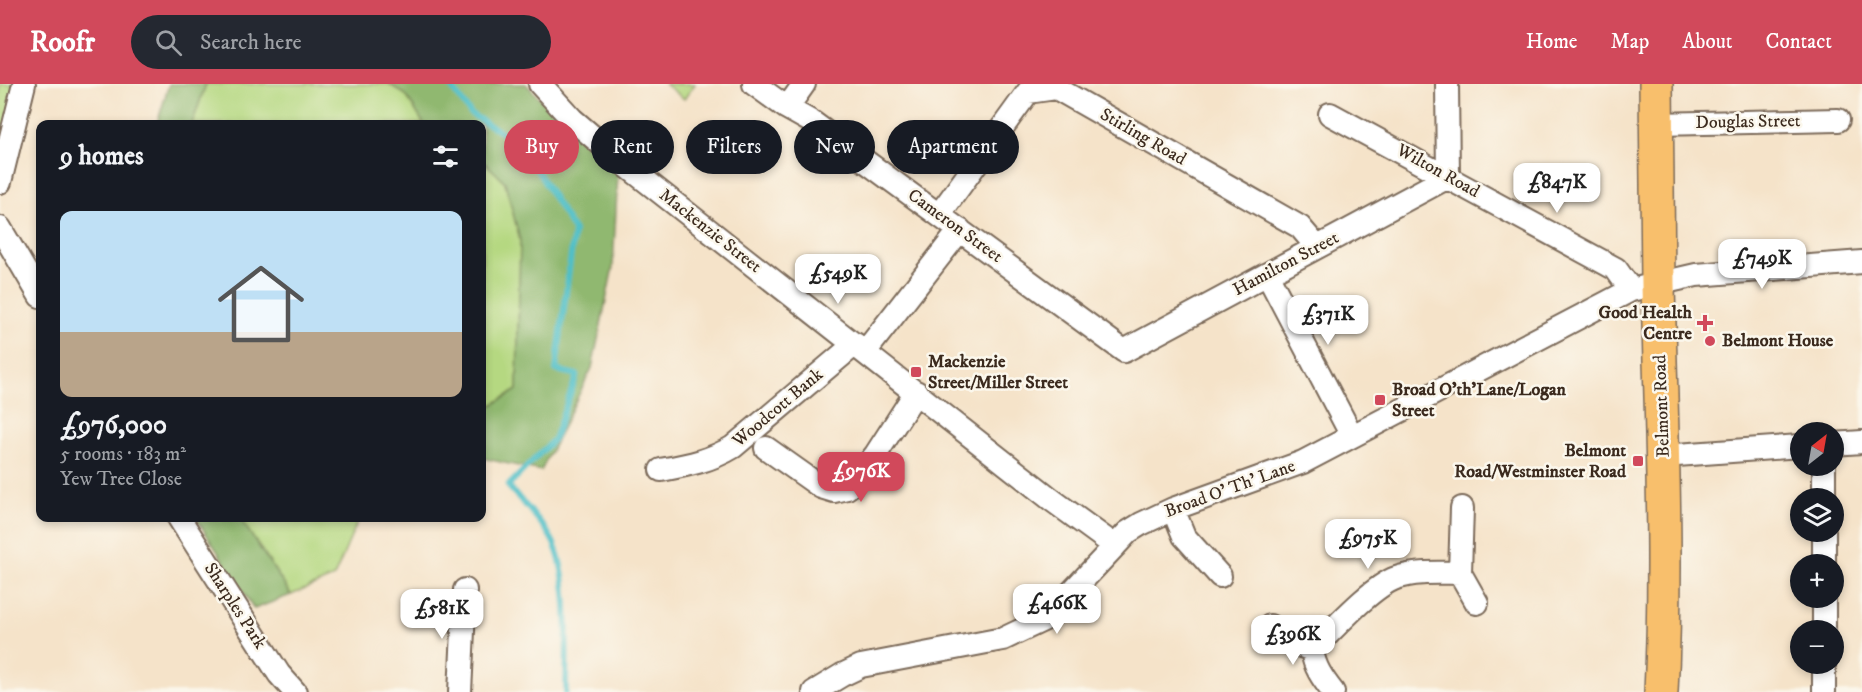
<!DOCTYPE html>
<html lang="en">
<head>
<meta charset="utf-8">
<style>
  body { margin:0; font-family:"IM FELL DW Pica",serif; background:#242831; color:#f1f3f6; height:100vh; display:flex; flex-direction:column; font-size:22px; white-space:nowrap }
  * { box-sizing:border-box; margin:0 }
  p { font-size:20px; color:#9ea1a6 }
  .icon { flex:none; width:33px; height:33px; fill:none; stroke:currentColor; stroke-width:2; stroke-linecap:round; stroke-linejoin:round }
  .map { position:relative; flex:1; overflow:hidden }
  .drawer { position:absolute; left:36px; top:36px; width:450px; height:402px; display:flex; flex-direction:column; background:#171b24; border-radius:12px; box-shadow:0 3px 9px #0003 }
  .drawer>* { flex:none }
  .banner { position:absolute; left:504px; top:36px; width:570px; height:54px; display:flex; gap:12px }
  .needle { width:39px; rotate:31deg }
  .fabs { position:absolute; left:1790px; top:338px; display:grid; gap:12px }
  .fabs a { display:grid; place-items:center; width:54px; height:54px; border-radius:50%; background:#171b24; box-shadow:0 3px 9px #0003; font-size:30px }
  .price { position:absolute; translate:-50% -51px; padding:0 14px; border-radius:12px; background:#fff; color:#222; font-size:20px; line-height:39px; filter:drop-shadow(0 2px 3px #0008) }
  .price::after { content:''; position:absolute; left:50%; top:36px; width:18px; height:14px; margin-left:-9px; background:inherit; clip-path:polygon(0 0,100% 0,50% 100%) }
  .price.active { background:#d1495b; color:#fff }
  ul { padding:0; list-style:none }
  li { display:grid; align-content:center; gap:12px; height:318px; padding:0 24px }
  li span { display:grid; place-items:center; height:186px; border-radius:12px; color:#555 }
  li>.icon { margin-inline-start:auto }
  span .icon { width:108px; height:108px; fill:#fffc; stroke-width:1 }
  li b { font-size:26px }
  h2 { display:flex; justify-content:space-between; align-items:center; height:72px; padding:0 24px; font-size:26px }
  .chip { padding:0 21px; border-radius:27px; background:#171b24; box-shadow:0 3px 9px #0003; font-size:21px; line-height:54px }
  .chip.active { background:#d1495b; color:#fff }
  header { display:flex; align-items:center; gap:36px; box-sizing:border-box; height:84px; padding:0 30px; background:#d1495b; color:#fff }
  header strong { font-size:28px }
  nav { display:flex; gap:33px; margin-inline-start:auto; font-size:21px }
  .search { width:420px; height:54px; background:#242831; display:flex; align-items:center; gap:15px; box-sizing:border-box; padding:0 21px; border-radius:33px; color:#9ea1a6; font-size:22px }
  .map>svg:first-child { display:block }
</style>
</head>
<body>
<header>
<strong>Roofr</strong>
<div class="search"><svg class="icon" aria-label="search" viewBox="0 0 24 24"><circle cx="10" cy="10" r="6"/><path d="M15 15l6 6"/></svg>Search here</div>
<nav><a>Home</a><a>Map</a><a>About</a><a>Contact</a></nav>
</header>
<div class="map">
<svg width="1862" height="608" viewBox="0 0 1862 608">
  <rect width="100%" height="100%" fill="#fbf7ec"/>
  <filter id="ink" filterUnits="userSpaceOnUse"><feTurbulence type="fractalNoise" baseFrequency=".0167" numOctaves="2"/><feDisplacementMap in="SourceGraphic" scale="12" xChannelSelector="R" yChannelSelector="G"/><feConvolveMatrix kernelMatrix="1 2 1 2 8 2 1 2 1" color-interpolation-filters="sRGB"/></filter>
  <filter id="wash" filterUnits="userSpaceOnUse"><feTurbulence type="fractalNoise" baseFrequency=".008" numOctaves="4" result="noise"/><feDisplacementMap in="SourceGraphic" scale="24" xChannelSelector="R" yChannelSelector="G"/><feGaussianBlur stdDeviation="1.35" result="paint"/><feColorMatrix in="noise" values="0 0 0 0 0 0 0 0 0 0 0 0 0 0 0 0 0 1.4 0 .05"/><feComposite in="paint" operator="in"/></filter>
  <g filter="url(#wash)">
    <rect width="100%" height="100%" fill="#f5e3c9"/>
    <path fill="#b5d881" stroke="#788150" stroke-width="1.5" d="M0,0H24L0,98Z
      M206,0H389L406,11L424,40H192Z
      M665,0H695L684,15Z
      M482,76L505,98L520,156L517,306L482,327Z
      M240,434H359L334,493L291,511Z"/>
    <path fill="#90b86f" stroke="#667146" stroke-width="1.5" d="M169,0H206L192,40H157Z
      M389,0H526L566,42L618,88L613,183L592,284L541,387L482,374V327L517,306L520,156L505,98L482,76V40H424L406,11Z
      M196,434H240L291,511L254,525Z"/>
    <g fill="none" stroke-linecap="round" stroke-linejoin="round">
      <path stroke="#50bfc7" stroke-width="6" d="M449,0L471,30L521,60L574,147L556,286L577,291L554,355L508,402C522,418 539,434 550,452C572,487 566,566 566,608"/>
    </g>
  </g>
  <g filter="url(#ink)">
    <g fill="none" stroke-linecap="round" stroke-linejoin="round">
      <g stroke="#7c6b5a" stroke-width="26">
        <path id="street" d="M540,0L572,35L627,82L1052,416L1115,462
          M754,0L787,24L812,38L1124,267L1448,93
          M1447,0L1448,93
          M787,24L804,0
          M1330,30L1616,185L1631,206
          M1657,40L1838,36
          M0,98L24,0
          M939,131L1028,8L1056,4L1300,143L1317,163
          M0,144L40,212
          M1267,190L1352,352
          M865,268L960,146
          M1833,360L1862,358
          M766,364L821,403L834,407L847,404L853,399L876,370L916,308
          M1663,372L1800,362
          M1824,381V414
          M661,386C687,381 710,377 733,363L855,260
          M1462,424L1460,489L1477,519
          M1173,425L1184,452L1220,492
          M179,434L279,590L295,608
          M1824,480V447
          M1270,542L1285,556L1312,566C1314,583 1323,595 1333,608
          M1824,546V513
          M1312,566C1333,546 1371,503 1396,494C1416,487 1440,489 1460,489
          M460,608L465,506
          M814,608L842,591L861,582L992,557L1003,555L1043,536L1050,531L1128,448L1141,440L1173,425L1303,378L1631,206L1696,191L1862,178
          M1824,608V579"/>
      </g>
      <g stroke="#7c6b5a" stroke-width="36">
        <path id="primary" d="M1656,0C1657,67 1657,133 1658,200C1661,336 1668,472 1661,608"/>
      </g>
      <use href="#street" stroke="#fff" stroke-width="22"/>
      <use href="#primary" stroke="#f8bf6c" stroke-width="33"/>
    </g>
  </g>
  <g fill="#d1495b" stroke="#fbf7ec" stroke-width="2">
    <path d="M1702 230h6v6h6v6h-6v6h-6v-6h-6v-6h6z"/>
    <circle cx="1710" cy="257" r="6"/>
    <rect x="910" y="282" width="12" height="12" rx="3"/>
    <rect x="1374" y="310" width="12" height="12" rx="3"/>
    <rect x="1632" y="371" width="12" height="12" rx="3"/>
  </g>
  <g text-anchor="middle" dominant-baseline="central" stroke-width="5" stroke-linejoin="round" paint-order="stroke">
    <g font-size="18" fill="#3b2a1e" stroke="#fbf7ec">
      <text transform="translate(1748 38) rotate(-1)">Douglas Street</text>
      <text transform="translate(1143 53) rotate(30)">Stirling Road</text>
      <text transform="translate(1438 87) rotate(29)">Wilton Road</text>
      <text transform="translate(955 142) rotate(36)">Cameron Street</text>
      <text transform="translate(710 147) rotate(38)">Mackenzie Street</text>
      <text transform="translate(1286 180) rotate(-28)">Hamilton Street</text>
      <text transform="translate(1662 322) rotate(-92)">Belmont Road</text>
      <text transform="translate(778 324) rotate(-40)">Woodcott Bank</text>
      <text transform="translate(1230 405) rotate(-20)">Broad O' Th' Lane</text>
      <text transform="translate(235 522) rotate(57)">Sharples Park</text>
    </g>
    <g font-size="18" font-weight="bold" fill="#3b2a1e" stroke="#fbf7ec" text-anchor="start">
      <text x="1692" y="229" text-anchor="end">Good Health<tspan x="1692" dy="21">Centre</tspan></text>
      <text x="1722" y="257">Belmont House</text>
      <text x="928" y="278">Mackenzie<tspan x="928" dy="21">Street/Miller Street</tspan></text>
      <text x="1392" y="306">Broad O'th'Lane/Logan<tspan x="1392" dy="21">Street</tspan></text>
      <text x="1626" y="367" text-anchor="end">Belmont<tspan x="1626" dy="21">Road/Westminster Road</tspan></text>
    </g>
  </g>
</svg>
<div class="fabs">
<a><svg class="needle" viewBox="-14 -14 28 28"><path d="M0-13l5 13h-10z" fill="#e53935"/><path d="M0 13l5-13h-10z" fill="#9ea1a6"/></svg></a>
<a><svg class="icon" aria-label="layers" viewBox="0 0 24 24"><path d="M12 4l9 5-9 5-9-5zM3 14l9 5 9-5"/></svg></a>
<a>+</a>
<a>−</a>
</div>
<b class="price" style="left:1557px;top:130px">£847K</b>
<b class="price" style="left:1762px;top:206px">£749K</b>
<b class="price" style="left:838px;top:221px">£549K</b>
<b class="price" style="left:1328px;top:262px">£371K</b>
<b class="price active" style="left:861px;top:419px">£976K</b>
<b class="price" style="left:1368px;top:486px">£975K</b>
<b class="price" style="left:1057px;top:551px">£466K</b>
<b class="price" style="left:442px;top:556px">£581K</b>
<b class="price" style="left:1293px;top:582px">£396K</b>
<div class="banner">
<a class="chip active">Buy</a>
<a class="chip">Rent</a>
<a class="chip">Filters</a>
<a class="chip">New</a>
<a class="chip">Apartment</a>
</div>
<section class="drawer">
<h2>9 homes<svg class="icon" aria-label="filters" viewBox="0 0 24 24"><path d="M4 7h16M4 17h16"/><circle cx="9" cy="7" r="2"/><circle cx="15" cy="17" r="2"/></svg></h2>
<ul>
<li><span style="background:linear-gradient(#bfe0f5 65%,#b9a48a 0)"><svg class="icon" aria-label="home" viewBox="0 0 24 24"><path d="M3 11l9-7 9 7M6 9v11h12V9"/></svg></span><div><b>£976,000</b><p>5 rooms · 183 m²</p><p>Yew Tree Close</p></div></li>
</ul>
</section>
</div>
</body>
</html>
